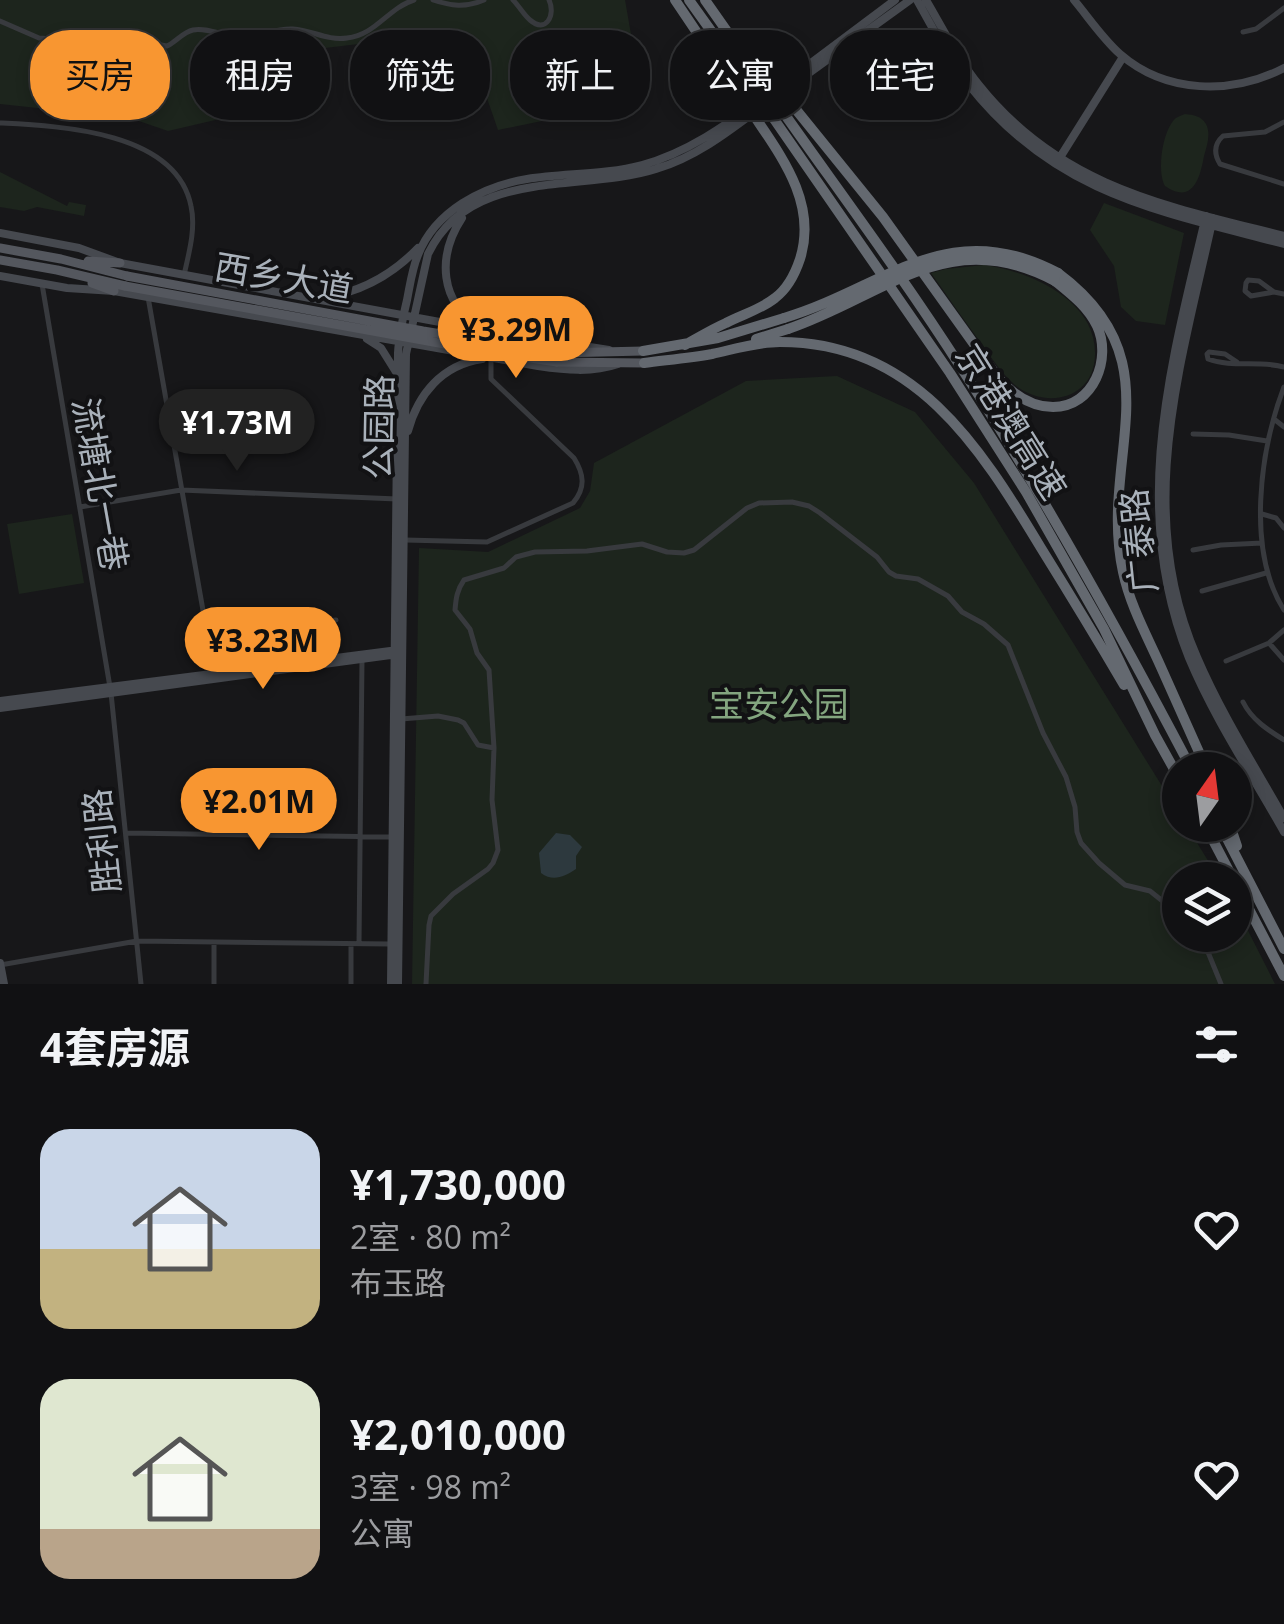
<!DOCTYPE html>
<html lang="zh">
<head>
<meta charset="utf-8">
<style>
  body { margin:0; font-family:"Open Sans","Noto Sans SC",sans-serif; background:#1a1a1c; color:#f1f3f6; height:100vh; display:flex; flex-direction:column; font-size:38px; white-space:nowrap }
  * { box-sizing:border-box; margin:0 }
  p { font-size:32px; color:#9c9da0 }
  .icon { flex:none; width:55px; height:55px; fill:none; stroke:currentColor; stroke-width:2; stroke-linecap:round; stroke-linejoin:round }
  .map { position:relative; height:984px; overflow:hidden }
  .details { display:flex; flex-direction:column; background:#111113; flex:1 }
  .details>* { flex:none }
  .banner { position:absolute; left:30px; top:30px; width:1225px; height:90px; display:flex; gap:20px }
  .needle { width:65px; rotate:14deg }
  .tools { position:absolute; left:1162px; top:752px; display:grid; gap:20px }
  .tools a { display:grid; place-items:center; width:90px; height:90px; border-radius:50%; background:#111113; box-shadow:0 5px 15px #0003,0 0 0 2px #303133; font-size:50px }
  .price { position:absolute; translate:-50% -85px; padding:0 22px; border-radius:35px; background:#f89631; color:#111; font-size:32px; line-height:65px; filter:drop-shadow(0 2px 5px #0008) }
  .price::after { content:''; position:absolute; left:50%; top:60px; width:30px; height:22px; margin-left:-15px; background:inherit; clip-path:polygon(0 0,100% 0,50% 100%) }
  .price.active { background:#222; color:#fff }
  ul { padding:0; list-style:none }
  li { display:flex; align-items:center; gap:30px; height:250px; padding:0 40px }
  li span { display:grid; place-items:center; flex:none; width:280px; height:200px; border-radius:30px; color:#555 }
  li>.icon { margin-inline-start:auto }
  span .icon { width:120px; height:120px; fill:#fffc; stroke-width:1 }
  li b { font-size:42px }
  h2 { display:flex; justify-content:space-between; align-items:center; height:120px; padding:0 40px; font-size:42px }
  .chip { padding:0 35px; border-radius:40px; background:#111113; box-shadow:0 5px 15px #0003,0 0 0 2px #303133; font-size:35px; line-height:90px }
  .chip.active { background:#f89631; color:#111 }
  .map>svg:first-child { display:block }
</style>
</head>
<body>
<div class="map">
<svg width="1284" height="984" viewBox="0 0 1284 984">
  <rect width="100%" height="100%" fill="#171719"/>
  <path fill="#1d251d" d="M0,0H625L633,46L576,114L498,130L481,81L451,87L375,42L259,56L243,90L224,118L168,131L130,118L0,104Z
    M1185,114C1194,115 1201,116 1206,124C1211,134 1207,146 1204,156C1200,178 1193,205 1165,186C1157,172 1162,138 1171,124C1175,117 1178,117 1185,114Z
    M0,172L67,206L69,202L86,205L84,216L37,207L24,211L0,207Z
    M1104,203L1184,233L1165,325L1136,321L1121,307L1114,266L1090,230Z
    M984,265C1029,271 1097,300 1095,355C1094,399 1046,410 1015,385C1001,373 991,357 981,343C964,320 948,297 931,273L946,269Z
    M837,376L915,412L974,483L1180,815V825H1186L1220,880H1180V935H1235V905L1275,984H412L419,548L488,552L580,508L590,491L594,463L746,381Z
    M72,514L84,583L19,594L7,524Z"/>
  <path fill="#2d393e" d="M556,833L570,835L582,847L576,856V869C564,877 553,882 541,873L539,853Z"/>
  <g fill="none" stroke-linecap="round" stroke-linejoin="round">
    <path stroke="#383a3e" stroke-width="5" d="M433,0C451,6 465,8 484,0
      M513,0C519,6 524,15 530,20C546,34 556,15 549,0
      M0,21L39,38L92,42L119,34L144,42L167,46C176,42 183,32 193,30C208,27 224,37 239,37C258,37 275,28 293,29C312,30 327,41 347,38C376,35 388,8 414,0
      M1243,32L1256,29L1284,8
      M1284,122L1265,132L1223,136C1214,144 1214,154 1220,164L1284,184
      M0,123C60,126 176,131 191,206C196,228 189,253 184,275
      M42,284L111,693L141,984
      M1274,292L1259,281L1248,280L1246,283L1245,291L1251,296L1274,292L1284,294
      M148,297L214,673
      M1237,362L1225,354L1209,352L1207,354L1208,359C1232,368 1259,360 1284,367
      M1284,387C1260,450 1246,550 1284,610
      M1274,419L1284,427
      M1193,434L1229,435L1267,441
      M80,507L181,490L397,499
      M1262,514L1276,518L1284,528
      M405,540L487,542L573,503C586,488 584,474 574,458L491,379V358
      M1193,550L1221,545L1262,543
      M1202,591L1266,573
      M208,638L336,620
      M1269,643L1284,660
      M1226,661L1269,643L1284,630
      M1243,702C1252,720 1268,730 1284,740
      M401,719L438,716L458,720L464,723L478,745L494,748
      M126,833L393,837
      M1201,935L1221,984
      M359,944L362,660
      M0,965L137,941L390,944
      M214,984V942
      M351,984V944
      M426,984L429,925L431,916L453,894L488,869L493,863L498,850L492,800L494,748L489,670L477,653L470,629L455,610C456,598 457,590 464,580L504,568L516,557L535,552L587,551L642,544L667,552L684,553L694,550L747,508L759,503L792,502L809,506L820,513L877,557L889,572L896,576L918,579L948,596L962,612L984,624L1008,645L1043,733L1066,777L1075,807L1077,832L1081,843L1099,863L1125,885L1150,891L1180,915"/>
    <path stroke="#46494f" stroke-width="8" d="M917,0C933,29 949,59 969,85C1055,194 1158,211 1284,244
      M926,0C943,29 958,59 979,85C1060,187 1166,206 1284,236
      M1074,0C1089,18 1103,39 1120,54C1166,94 1232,95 1284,68
      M775,90L895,0
      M780,94L910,0
      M1059,159L1123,57
      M1206,216C1171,364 1129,509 1189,658C1214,718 1252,775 1284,832
      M462,218C437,256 439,303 481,327
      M1213,218C1181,364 1133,512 1197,657C1221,713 1254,765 1284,818
      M0,233L79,248L120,263L494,332L609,350
      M0,276L67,288L114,291L538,366C565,370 592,373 618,364
      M321,298C359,293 391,276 418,248
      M367,339L381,348L396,372
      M408,431C418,394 442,365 482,359
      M0,701L398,650
      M0,708L398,654
      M0,963L4,984
      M391,984L398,353C399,335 403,317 407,300C410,285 412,269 418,255C435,211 483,186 527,179C565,173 605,175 642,165C687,153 726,125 763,98
      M398,984L406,354L428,254C470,166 581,193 656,169C699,156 733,128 768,102"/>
    <path stroke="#54575e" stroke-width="9" d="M0,248L61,259L127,276
      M0,260L57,270L125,286
      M88,261L120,263
      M92,283L114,291
      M559,353L643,351
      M557,362L644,363"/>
    <path stroke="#646970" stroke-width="10" d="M675,0L741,98
      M689,0L752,88
      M705,0L762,81
      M742,42L770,76
      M785,96L883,217L999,379C1013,394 1032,407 1053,407C1094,407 1112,358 1097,326C1088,307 1071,294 1055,281
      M776,102C838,190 904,278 962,369C1046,499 1120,633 1192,770
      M767,109L950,373L1026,492L1104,629L1155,735L1180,780
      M1058,273C1178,362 1098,457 1123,572C1130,605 1146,634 1160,665C1176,700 1191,735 1207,770
      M756,339L788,329
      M685,345C699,337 712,329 726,323C743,314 760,310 775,298C787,289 795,274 800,259C817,205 784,160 755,117
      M643,351L718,338L784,318
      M644,363C667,360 690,358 712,354C735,349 757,342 780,342C914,342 979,445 1041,548C1069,593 1097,639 1124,685
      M1205,825L1284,976
      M1220,825L1284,949
      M1230,825L1237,846"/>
    <path stroke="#54575e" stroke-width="9" d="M127,276L423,331L559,353
      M125,286L483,351L557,362"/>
    <path stroke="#646970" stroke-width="10" d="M770,76L785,96
      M762,81L776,102
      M752,88L767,109
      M741,98L755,117
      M784,318C885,288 947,214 1058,273
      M788,329C885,296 948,224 1055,281"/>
  </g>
  <g text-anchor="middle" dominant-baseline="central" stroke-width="8" stroke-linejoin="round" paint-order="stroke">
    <g font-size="35" fill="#a9b1ba" stroke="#121214">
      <text transform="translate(284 277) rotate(10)">西乡大道</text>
      <text transform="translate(1012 421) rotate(58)">京港澳高速</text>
      <text transform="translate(378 427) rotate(-89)">公园路</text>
      <text transform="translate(101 484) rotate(80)">流塘北一巷</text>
      <text transform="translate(1138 541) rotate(-96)">广泰路</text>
      <text transform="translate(101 841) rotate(-96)">胜利路</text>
    </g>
    <g font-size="35" fill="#83a57f" stroke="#121214">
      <text x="779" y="703">宝安公园</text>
    </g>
  </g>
</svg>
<div class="tools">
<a><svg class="needle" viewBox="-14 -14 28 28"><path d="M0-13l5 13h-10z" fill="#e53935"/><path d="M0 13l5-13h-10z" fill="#9c9da0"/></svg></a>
<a><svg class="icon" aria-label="layers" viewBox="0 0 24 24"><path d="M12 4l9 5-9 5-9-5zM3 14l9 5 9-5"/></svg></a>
</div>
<b class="price" style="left:516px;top:381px">¥3.29M</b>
<b class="price active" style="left:237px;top:474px">¥1.73M</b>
<b class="price" style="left:263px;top:692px">¥3.23M</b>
<b class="price" style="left:259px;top:853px">¥2.01M</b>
<div class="banner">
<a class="chip active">买房</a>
<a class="chip">租房</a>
<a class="chip">筛选</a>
<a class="chip">新上</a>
<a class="chip">公寓</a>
<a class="chip">住宅</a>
</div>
</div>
<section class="details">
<h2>4套房源<svg class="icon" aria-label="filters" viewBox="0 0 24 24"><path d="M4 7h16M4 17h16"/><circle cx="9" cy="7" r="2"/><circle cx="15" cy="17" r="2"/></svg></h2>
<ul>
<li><span style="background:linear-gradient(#c9d6e8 60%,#c2b280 0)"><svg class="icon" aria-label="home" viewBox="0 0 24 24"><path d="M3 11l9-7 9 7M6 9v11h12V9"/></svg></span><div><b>¥1,730,000</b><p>2室 · 80 m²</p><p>布玉路</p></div><svg class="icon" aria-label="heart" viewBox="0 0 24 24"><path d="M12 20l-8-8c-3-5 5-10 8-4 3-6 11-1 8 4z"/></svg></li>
<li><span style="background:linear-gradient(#dfe7d0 75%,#b9a48a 0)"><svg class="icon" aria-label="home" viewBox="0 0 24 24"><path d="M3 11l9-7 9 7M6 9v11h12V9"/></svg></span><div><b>¥2,010,000</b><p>3室 · 98 m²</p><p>公寓</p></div><svg class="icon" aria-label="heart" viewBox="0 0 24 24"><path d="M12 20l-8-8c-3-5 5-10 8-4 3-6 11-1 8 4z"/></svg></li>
</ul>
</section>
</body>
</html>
